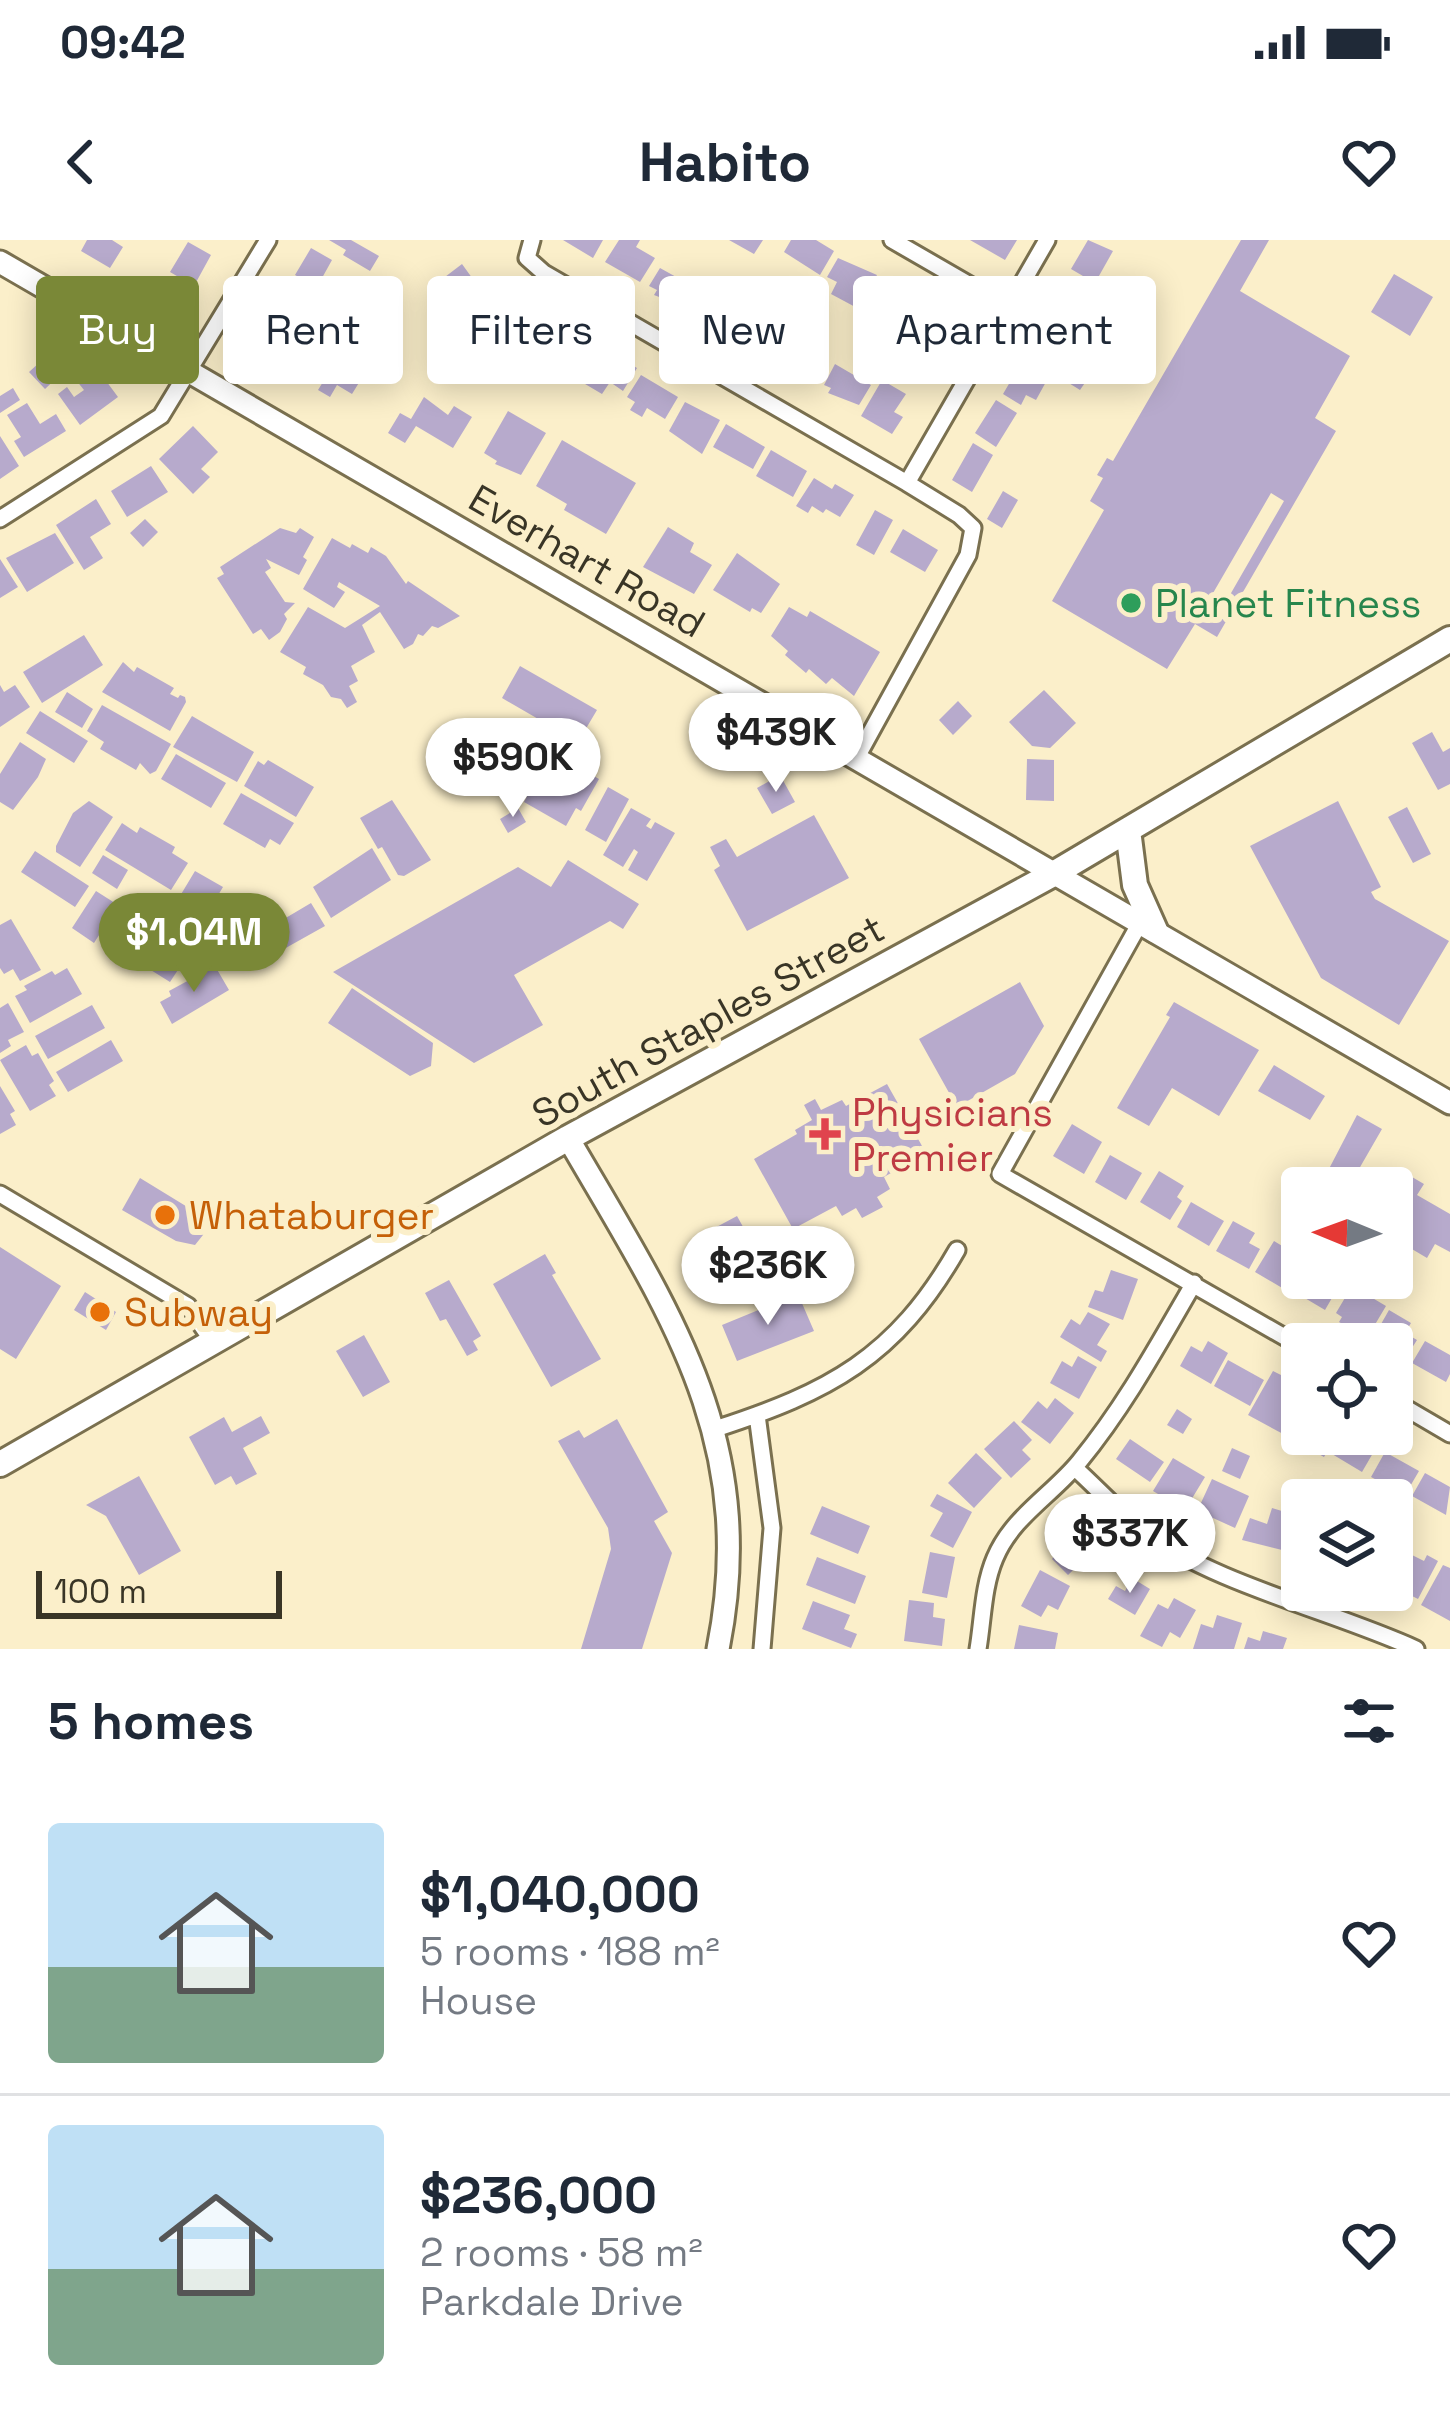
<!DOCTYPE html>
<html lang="en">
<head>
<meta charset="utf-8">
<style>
  body { margin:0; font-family:"Space Grotesk",sans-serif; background:#f2f2f3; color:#1f2937; height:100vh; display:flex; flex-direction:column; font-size:45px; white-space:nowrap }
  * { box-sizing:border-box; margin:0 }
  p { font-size:39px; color:#747a83 }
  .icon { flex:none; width:66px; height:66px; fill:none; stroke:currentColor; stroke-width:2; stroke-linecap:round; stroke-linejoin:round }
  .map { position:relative; height:1409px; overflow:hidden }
  .side { display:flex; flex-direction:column; background:#fff; flex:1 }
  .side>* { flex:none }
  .guide { position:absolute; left:36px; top:36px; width:1380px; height:108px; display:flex; gap:24px }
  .needle { width:78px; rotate:271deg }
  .controls { position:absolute; left:1281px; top:927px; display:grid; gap:24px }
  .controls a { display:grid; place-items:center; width:132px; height:132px; border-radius:12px; background:#fff; box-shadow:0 6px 30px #0003; font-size:60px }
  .scale { position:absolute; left:36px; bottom:30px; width:246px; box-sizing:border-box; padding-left:12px; border:6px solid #393526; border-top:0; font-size:33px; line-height:42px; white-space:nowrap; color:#393526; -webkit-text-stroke:9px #fbefca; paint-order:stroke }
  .price { position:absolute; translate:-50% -102px; padding:0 27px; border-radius:42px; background:#fff; color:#222; font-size:39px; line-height:78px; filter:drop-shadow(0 3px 6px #0008) }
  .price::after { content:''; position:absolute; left:50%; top:72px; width:36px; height:27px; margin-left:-18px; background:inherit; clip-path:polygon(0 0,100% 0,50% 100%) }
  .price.selected { background:#7a8837; color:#fff }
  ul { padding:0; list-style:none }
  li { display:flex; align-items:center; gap:36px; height:300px; padding:0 48px }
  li+li { border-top:3px solid #e0e1e3 }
  li span { display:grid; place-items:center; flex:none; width:336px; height:240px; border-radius:12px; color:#555 }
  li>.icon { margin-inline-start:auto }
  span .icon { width:144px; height:144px; fill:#fffc; stroke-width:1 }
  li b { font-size:51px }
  h2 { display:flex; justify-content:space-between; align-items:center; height:144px; padding:0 48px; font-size:51px }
  .chip { padding:0 42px; border-radius:12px; background:#fff; box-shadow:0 6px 30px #0003; font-size:42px; line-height:108px }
  .chip.selected { background:#7a8837; color:#fff }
  .status { display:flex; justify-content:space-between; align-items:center; height:84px; padding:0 60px; background:#fff; direction:ltr }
  .status svg { height:33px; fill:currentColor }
  header { display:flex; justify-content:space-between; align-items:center; height:156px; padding:0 48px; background:#fff; font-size:54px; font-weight:600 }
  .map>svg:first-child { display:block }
</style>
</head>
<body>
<div class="status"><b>09:42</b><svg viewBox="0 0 49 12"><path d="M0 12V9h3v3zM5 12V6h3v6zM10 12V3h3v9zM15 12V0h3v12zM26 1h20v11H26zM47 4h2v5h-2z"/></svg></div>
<header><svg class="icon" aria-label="back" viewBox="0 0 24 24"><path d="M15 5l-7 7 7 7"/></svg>Habito<svg class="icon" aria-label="heart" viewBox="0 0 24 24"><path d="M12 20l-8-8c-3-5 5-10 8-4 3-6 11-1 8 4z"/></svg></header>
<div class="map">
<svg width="1450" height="1409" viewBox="0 0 1450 1409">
  <rect width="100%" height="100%" fill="#fbefca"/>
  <path fill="#b7aacc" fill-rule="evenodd" d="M87,0H112L123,7L110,28L81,11Z
    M329,0H351L379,16L370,31L343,15L346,10Z
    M563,0H603L593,18Z
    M619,0H640L636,7L655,18L640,42L605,22Z
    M729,0H763L754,14Z
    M791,0H816L834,11L820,35L784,12Z
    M970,0H1017L1005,20Z
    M1088,0L1113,11L1095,43L1071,29Z
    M1241,0H1269L1240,51L1350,116L1315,178L1336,191L1217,397L1195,384L1167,429L1052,361L1104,270L1090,261L1103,238L1097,235L1107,218L1113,221ZM1271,253L1284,261L1223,367L1209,360Z
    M188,2L211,15L194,46L170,32Z
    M311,8L332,20L317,47L295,35Z
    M838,18L877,35L859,69L831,54L837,42L827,37Z
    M462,24L488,60L467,75L441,40Z
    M660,28L696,48L685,67L654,55L657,50L649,46Z
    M1394,34L1433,57L1410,96L1371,72Z
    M1070,38L1096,54L1087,69L1090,71L1076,89L1049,73L1056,62L1063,67L1071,55L1063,50Z
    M882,39L920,59L907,84L869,64Z
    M157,42L185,59L173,81L144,64Z
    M288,47L318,64L305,87L275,70Z
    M700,53L739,73L727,96L689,75Z
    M503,58L543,75L530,109L506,100L511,89L493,82Z
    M753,66L774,78L769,87L785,96L770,121L734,100Z
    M927,67L964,88L952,107L942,101L936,111L910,95Z
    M1042,79L1072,96L1051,131L1021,115Z
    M554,82L591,104L578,126L541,104Z
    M798,92L810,99L806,106L828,120L814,141L778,124Z
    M259,98L288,114L275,137L246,120Z
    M598,111L616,122L619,117L637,128L623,151L610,142L602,154L580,141Z
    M926,111L941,119L933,135L918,127Z
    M359,112L373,120L352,154L337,145L330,157L318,150L334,124L347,131Z
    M50,113L66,129L45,149L29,132Z
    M835,124L871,145L859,165L828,153L831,148L824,145Z
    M1074,124L1091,134L1080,150L1064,140Z
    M1020,125L1047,140L1036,160L1026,155L1021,165L1003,154Z
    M95,126L118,157L80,185L58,154L67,147L74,157L84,150L76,140Z
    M641,135L678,157L665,179L647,168L642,177L630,170L635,162L627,157Z
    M882,140L906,154L894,172L903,177L892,194L861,176Z
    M13,148L20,160L0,173V156Z
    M424,157L448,175L454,166L472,177L453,208L416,186L405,203L388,193L400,173L411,179Z
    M996,160L1017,173L996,207L975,193Z
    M685,162L720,180L702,214L669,191Z
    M27,163L40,184L56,174L66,191L24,217L14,201L21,197L7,175Z
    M508,171L546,193L521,235L495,224L497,221L484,213Z
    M726,184L765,207L753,229L713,207Z
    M193,186L218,212L201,229L210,237L193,254L159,219Z
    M0,196L19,226L0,239Z
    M562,200L636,243L606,294L564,270L567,264L536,246Z
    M973,203L993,215L972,252L952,240Z
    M771,210L807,231L793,257L756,236Z
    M151,226L168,252L127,277L111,251Z
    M814,238L832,249L835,244L854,255L840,277L826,269L823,273L812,266L808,273L796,266Z
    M1003,251L1018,260L1002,288L987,279Z
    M96,259L111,284L90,297L103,318L84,330L56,285Z
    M875,270L893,280L874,315L856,305Z
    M145,279L158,292L143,307L130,293Z
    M668,287L694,303L690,312L712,325L694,354L643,327Z
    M280,288L296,293L300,288L314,297L303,317L307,320L299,335L266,319L271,328L265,332L285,362L295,363L284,374L287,379L280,392L269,400L261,389L253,394L217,338L224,334L220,327Z
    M903,289L938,310L925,332L890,312Z
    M55,293L74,323L27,352L6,318Z
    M332,298L350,308L352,304L368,313L371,307L386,316L406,344L408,341L460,376L438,388L432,386L423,396L418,394L413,404L404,409L380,372L362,385L375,412L351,426L358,441L349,446L357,462L347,468L341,459L331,457L323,445L303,434L306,427L280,412L308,367L345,388L380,366L339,342L337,347L345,352L334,368L303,349Z
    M737,313L780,344L761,373L752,368L750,372L713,350Z
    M0,319L18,347L0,358Z
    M789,367L807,377L810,371L880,412L854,456L832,438L826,444L809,429L806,433L785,415L788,411L771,396Z
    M84,395L103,425L42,463L23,432Z
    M123,422L134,432L137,427L174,448L170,454L178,458L180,455L185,457L186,462L170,491L102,452Z
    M520,426L597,470L578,502L502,458Z
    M0,445L4,452L15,445L30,467L0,487Z
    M1044,450L1076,483L1050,508L1032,506L1009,482Z
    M67,452L93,469L82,488L55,472Z
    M958,461L972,476L953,495L939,480Z
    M102,465L171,504L156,531L150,534L140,523L136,530L100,509L104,502L87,491Z
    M40,471L88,501L74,523L26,493Z
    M192,476L254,512L237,542L173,507Z
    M466,484L525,517L508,546L450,514Z
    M1432,492L1443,512L1450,508V544L1438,550L1412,503Z
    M20,502L46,519L38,537L13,570L0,562V534Z
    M551,512L599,539L581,571L576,568L566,586L524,562Z
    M176,514L226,543L211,568L161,539Z
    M1027,519L1054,520V561L1026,560Z
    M268,520L314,547L296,577L244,546L258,521L264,525Z
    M780,535L795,562L772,574L757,548Z
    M608,547L629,559L606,602L585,590Z
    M241,553L294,583L280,605L270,599L265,608L223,584Z
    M392,560L431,620L404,636L398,635L382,607L378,609L360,578Z
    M89,561L113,577L80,627L56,612V606L73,573Z
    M1338,561L1381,647L1371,652L1375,659L1449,701L1399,785L1321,738L1250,606Z
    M1407,567L1431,614L1413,623L1388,577Z
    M518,568L526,582L508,593L500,579Z
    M631,568L651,579L646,586L651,589L655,582L675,593L647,641L628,630L638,612L634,609L623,627L603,615Z
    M814,575L849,638L747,691L714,630L720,626L710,607L726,599L737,617Z
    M122,583L137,593L140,587L175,607L172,613L188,623L171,650L105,610Z
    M372,608L391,640L331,678L313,647Z
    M35,611L89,646L75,667L21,632Z
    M103,615L128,630L117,649L92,633Z
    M568,620L639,664L623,689L610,681L514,735L543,785L474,823L333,732L518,627L551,647Z
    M195,631L223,647L193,697L165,681Z
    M96,651L118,665L94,703L72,688Z
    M227,654L258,672L228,721L198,704Z
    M311,663L325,686L275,714L262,692Z
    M126,670L191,710L170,742L106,702Z
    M11,679L41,730L20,741L13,729L4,734L0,728V685Z
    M215,726L229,750L172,784L160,762L171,756L169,751Z
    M67,728L82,754L30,783L15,756L27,750L24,746L52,731L55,735Z
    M1020,742L1044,786L1015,834L957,867L919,799Z
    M352,748L433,803L431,826L410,836L328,783Z
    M1174,762L1259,810L1219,876L1172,848L1149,886L1117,868L1170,777L1166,775Z
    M8,763L24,792L8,800L11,806L0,813V768Z
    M92,765L105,788L48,819L35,796Z
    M111,800L123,821L68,852L56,832Z
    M26,805L32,816L38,813L54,841L49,845L56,856L30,871L0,820Z
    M1274,825L1325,856L1310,880L1258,851Z
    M887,844L926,913L884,937L890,949L877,957L883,967L862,978L856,968L842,976L836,966L793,989L754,919L797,894L795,890L812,880L804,865L815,859L821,870L842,860L846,866Z
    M0,846L15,871L10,874L16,885L0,894Z
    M1357,875L1382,889L1348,948H1319Z
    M1072,884L1102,902L1084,934L1053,916Z
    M1110,915L1142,933L1126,960L1095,942Z
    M1400,930L1424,944L1417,955L1450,974V1012L1435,1004L1427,1018L1395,999L1392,948H1362L1370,935L1390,946Z
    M1159,931L1184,946L1177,957L1182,961L1170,980L1140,962Z
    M140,938L207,979L203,995L195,1005L176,1001L122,970Z
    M1191,962L1224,981L1209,1006L1177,987Z
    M737,976L772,1039L731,1061L696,998Z
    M1233,981L1255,993L1249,1003L1260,1009L1249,1029L1216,1011Z
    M1274,1001L1302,1018V1032L1289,1052L1255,1032Z
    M0,1007L61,1046L16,1119L0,1109Z
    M545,1014L556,1033L552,1035L601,1119L551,1147L493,1044Z
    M1111,1030L1138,1039L1123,1080L1088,1067L1095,1050L1103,1052Z
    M1307,1038H1335L1329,1047L1336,1051L1325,1070L1298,1054Z
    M449,1040L481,1096L473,1101L478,1110L467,1116L446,1079L440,1081L425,1053Z
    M1359,1050L1386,1066L1370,1093L1360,1087L1357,1092L1339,1082L1342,1077L1336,1073L1349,1051L1356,1055Z
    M85,1052L116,1072L106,1090L74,1070Z
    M798,1054L814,1091L737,1121L722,1085Z
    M1389,1070L1411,1083L1405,1093L1417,1100L1405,1119L1392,1112V1104L1372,1100Z
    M1088,1072L1110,1084L1097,1105L1107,1111L1101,1122L1060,1097L1071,1079L1080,1085Z
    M364,1095L390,1142L363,1157L336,1111Z
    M1208,1101L1228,1113L1211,1144L1180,1126L1191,1106L1202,1112Z
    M1425,1101L1450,1115V1134L1446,1142L1412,1123Z
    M1078,1116L1097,1127L1079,1159L1050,1143L1062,1121L1072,1127Z
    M1228,1120L1264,1140L1250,1166L1214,1146Z
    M1273,1131L1285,1137L1281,1143L1299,1153L1295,1159L1302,1162L1285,1195L1248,1175Z
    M1055,1158L1074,1173L1050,1204L1021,1182L1038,1161L1047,1169Z
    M1177,1169L1192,1179L1183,1194L1167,1185Z
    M261,1176L270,1193L243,1208L257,1234L236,1245L231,1236L215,1245L189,1197L224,1177L232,1192Z
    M1302,1176V1194H1337L1324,1217L1290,1198Z
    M617,1179L668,1272L654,1281L672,1313L642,1409H581L611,1309L608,1288L558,1201L579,1190L584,1198Z
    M1014,1181L1032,1200L1022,1210L1031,1219L1011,1238L984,1209Z
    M1344,1194L1354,1200L1357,1194H1369L1380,1201L1362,1232L1332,1214Z
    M1130,1199L1164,1222L1150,1242L1116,1219Z
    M1232,1208L1250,1216L1240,1239L1222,1231Z
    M1385,1212L1419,1231L1405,1255L1371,1237Z
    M976,1213L1002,1238L974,1268L948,1243Z
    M1173,1218L1205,1237L1185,1270L1153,1251Z
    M1425,1233L1450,1247L1446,1275L1412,1256Z
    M139,1236L181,1311L139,1335L106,1276L86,1265Z
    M1212,1239L1249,1256L1235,1288L1213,1278L1209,1285L1194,1278Z
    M937,1254L972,1272L953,1308L930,1296L943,1273L930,1266Z
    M822,1266L870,1286L858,1314L810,1294Z
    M1272,1268L1295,1275L1282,1310L1242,1300L1250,1278L1267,1284Z
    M1076,1280L1100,1304L1068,1335L1052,1319L1068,1299L1063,1293Z
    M1396,1307L1424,1321L1427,1315L1438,1321L1418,1359L1392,1346V1315Z
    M930,1312L955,1317L947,1358L922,1353Z
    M817,1317L866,1336L855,1364L806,1345Z
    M1443,1325L1450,1328V1381L1421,1365Z
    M1040,1330L1070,1346L1058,1370L1048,1365L1041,1377L1021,1366Z
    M1132,1338L1150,1349L1135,1375L1108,1359L1116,1346L1125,1351Z
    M1174,1358L1196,1370L1180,1398L1170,1392L1162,1407L1140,1396L1158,1364L1168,1369Z
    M909,1360L934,1363L933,1377L945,1379L942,1406L904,1401Z
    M813,1361L850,1375L844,1389L857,1394L851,1408L802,1389Z
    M1217,1375L1242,1383L1234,1409H1193L1201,1384L1213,1388Z
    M1019,1385L1058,1393L1055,1409H1014Z
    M1263,1391L1287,1398L1283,1409H1244L1248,1397L1260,1401Z"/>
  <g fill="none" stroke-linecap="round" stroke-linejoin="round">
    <g stroke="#7a704f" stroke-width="21">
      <path id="minor" d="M532,0L527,18L544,33L907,243L959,275L973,288L968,315L856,519
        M892,0L1008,67
        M907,243L1047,0
        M0,279L161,176L268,0
        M1141,681L1000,934L1302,1107
        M0,954L188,1066L213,1102
        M1392,1160L1450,1194
        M757,1175L772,1288L762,1409
        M715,1189C829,1152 895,1118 957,1010
        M1075,1228C1097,1248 1119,1272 1143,1291C1214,1344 1333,1371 1416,1409
        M978,1409C983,1379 983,1346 995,1318C1012,1277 1052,1255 1079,1222C1125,1166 1158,1105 1194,1043"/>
    </g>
    <g stroke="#7a704f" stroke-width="27">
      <path id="secondary" d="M0,22L1450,863
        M568,898C668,1070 760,1199 718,1409"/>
    </g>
    <g stroke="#7a704f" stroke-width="30">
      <path id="primary" d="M1128,590L1135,645L1155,690
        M0,1224L568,898L1055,633L1450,399"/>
    </g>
    <use href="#minor" stroke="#fff" stroke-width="15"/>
    <use href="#secondary" stroke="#fff" stroke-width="21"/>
    <use href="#primary" stroke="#fff" stroke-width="24"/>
  </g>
  <circle fill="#2e9e5b" stroke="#fbefca" stroke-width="4.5" cx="1131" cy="363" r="12"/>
  <path fill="#e0444e" stroke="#fbefca" stroke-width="4.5" d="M819 876h12v12h12v12h-12v12h-12v-12h-12v-12h12z"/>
  <g fill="#e8710a" stroke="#fbefca" stroke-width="4.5">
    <circle cx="165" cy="975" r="12"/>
    <circle cx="100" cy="1072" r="12"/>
  </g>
  <g text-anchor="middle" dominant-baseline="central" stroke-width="12" stroke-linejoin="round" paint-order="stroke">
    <g font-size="39" fill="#393526" stroke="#fbefca">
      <text transform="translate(587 321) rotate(30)">Everhart Road</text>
      <text transform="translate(708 781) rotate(-29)">South Staples Street</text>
    </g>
    <g font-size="39" fill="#27864d" stroke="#fbefca" text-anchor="start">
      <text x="1155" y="363">Planet Fitness</text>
    </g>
    <g font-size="39" fill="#be3a42" stroke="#fbefca" text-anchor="start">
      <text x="852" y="872">Physicians<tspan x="852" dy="45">Premier</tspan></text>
    </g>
    <g font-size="39" fill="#c56008" stroke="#fbefca" text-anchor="start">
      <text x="189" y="975">Whataburger</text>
      <text x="124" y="1072">Subway</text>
    </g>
  </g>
</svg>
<div class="controls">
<a><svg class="needle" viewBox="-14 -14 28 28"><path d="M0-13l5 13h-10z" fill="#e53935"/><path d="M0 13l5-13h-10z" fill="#747a83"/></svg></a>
<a><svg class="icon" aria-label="locate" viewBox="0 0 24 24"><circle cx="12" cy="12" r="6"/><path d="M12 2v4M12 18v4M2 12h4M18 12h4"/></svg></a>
<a><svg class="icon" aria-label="layers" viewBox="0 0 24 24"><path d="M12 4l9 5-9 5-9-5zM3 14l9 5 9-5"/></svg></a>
</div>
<div class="scale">100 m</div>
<b class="price" style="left:776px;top:555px">$439K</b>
<b class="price" style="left:513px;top:580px">$590K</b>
<b class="price selected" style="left:194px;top:755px">$1.04M</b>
<b class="price" style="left:768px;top:1088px">$236K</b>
<b class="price" style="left:1130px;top:1356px">$337K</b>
<div class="guide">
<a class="chip selected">Buy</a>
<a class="chip">Rent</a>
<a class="chip">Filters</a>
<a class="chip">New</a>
<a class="chip">Apartment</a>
</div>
</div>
<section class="side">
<h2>5 homes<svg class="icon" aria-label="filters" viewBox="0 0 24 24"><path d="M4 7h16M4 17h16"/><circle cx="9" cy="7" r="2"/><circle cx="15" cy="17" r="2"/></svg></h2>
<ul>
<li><span style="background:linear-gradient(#bfe0f5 60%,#7fa58c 0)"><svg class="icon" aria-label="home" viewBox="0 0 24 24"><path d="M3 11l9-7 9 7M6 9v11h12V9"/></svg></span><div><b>$1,040,000</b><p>5 rooms · 188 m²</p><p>House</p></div><svg class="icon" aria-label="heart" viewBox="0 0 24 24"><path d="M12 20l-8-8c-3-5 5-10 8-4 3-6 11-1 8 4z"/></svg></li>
<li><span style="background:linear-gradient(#bfe0f5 60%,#7fa58c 0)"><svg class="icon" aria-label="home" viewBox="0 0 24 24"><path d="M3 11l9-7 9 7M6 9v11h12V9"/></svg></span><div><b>$236,000</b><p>2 rooms · 58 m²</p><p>Parkdale Drive</p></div><svg class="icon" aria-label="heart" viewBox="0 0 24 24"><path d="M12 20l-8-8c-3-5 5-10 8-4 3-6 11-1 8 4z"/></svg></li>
</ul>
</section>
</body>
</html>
